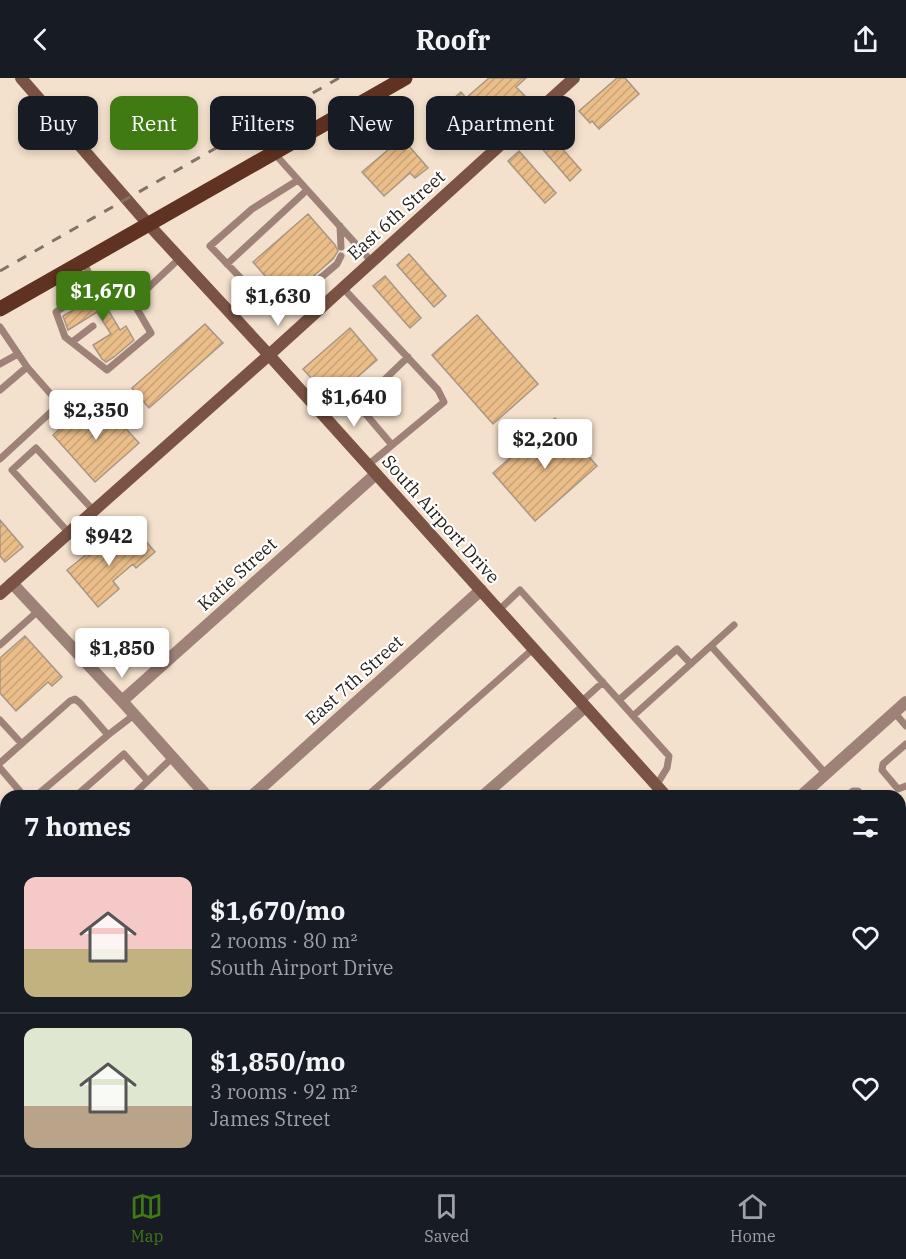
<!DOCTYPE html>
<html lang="en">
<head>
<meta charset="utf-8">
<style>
  body { margin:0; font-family:"IBM Plex Serif",serif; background:#20242c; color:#f1f3f6; height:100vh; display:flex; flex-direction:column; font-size:22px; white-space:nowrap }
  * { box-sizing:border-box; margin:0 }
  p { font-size:20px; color:#9ea1a6 }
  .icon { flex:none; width:33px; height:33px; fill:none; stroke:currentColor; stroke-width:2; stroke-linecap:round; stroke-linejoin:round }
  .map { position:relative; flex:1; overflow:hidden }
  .details { position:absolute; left:0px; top:712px; width:906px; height:386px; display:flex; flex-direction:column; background:#171b24; border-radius:18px 18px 0 0; box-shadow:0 3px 9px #0003 }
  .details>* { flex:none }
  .banner { position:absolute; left:18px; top:18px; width:600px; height:54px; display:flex; gap:12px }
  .price { position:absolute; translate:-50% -51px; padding:0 14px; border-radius:6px; background:#fff; color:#222; font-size:20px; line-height:39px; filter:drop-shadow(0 2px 3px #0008) }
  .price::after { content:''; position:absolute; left:50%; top:36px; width:18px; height:14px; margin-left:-9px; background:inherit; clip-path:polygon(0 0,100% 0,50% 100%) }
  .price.active { background:#407a13; color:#fff }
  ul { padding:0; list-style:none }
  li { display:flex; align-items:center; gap:18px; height:150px; padding:0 24px }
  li+li { border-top:2px solid #363941 }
  li span { display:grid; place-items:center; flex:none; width:168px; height:120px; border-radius:12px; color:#555 }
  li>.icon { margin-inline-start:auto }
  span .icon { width:72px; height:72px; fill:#fffc; stroke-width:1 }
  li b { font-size:26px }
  h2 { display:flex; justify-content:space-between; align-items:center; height:72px; padding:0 24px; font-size:26px }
  .tag { padding:0 21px; border-radius:12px; background:#171b24; box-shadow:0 3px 9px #0003; font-size:21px; line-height:54px }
  .tag.active { background:#407a13; color:#fff }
  header { display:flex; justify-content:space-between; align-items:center; height:78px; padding:0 24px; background:#171b24; font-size:27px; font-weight:800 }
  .menu { display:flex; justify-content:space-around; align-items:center; height:84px; border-top:2px solid #363941; background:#171b24; font-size:16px; color:#9ea1a6 }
  .menu a { display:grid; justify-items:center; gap:3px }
  .menu .active { color:#407a13 }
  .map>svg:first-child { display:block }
</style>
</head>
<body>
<header><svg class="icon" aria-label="back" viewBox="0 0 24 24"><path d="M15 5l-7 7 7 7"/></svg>Roofr<svg class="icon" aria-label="share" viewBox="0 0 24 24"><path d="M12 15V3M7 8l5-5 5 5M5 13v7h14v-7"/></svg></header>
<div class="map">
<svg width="906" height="1097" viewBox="0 0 906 1097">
  <defs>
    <pattern id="building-hatch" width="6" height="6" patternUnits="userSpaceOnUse" patternTransform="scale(1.5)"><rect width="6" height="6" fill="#eabd89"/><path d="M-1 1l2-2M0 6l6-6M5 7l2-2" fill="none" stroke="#c9a276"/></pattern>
  </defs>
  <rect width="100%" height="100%" fill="#f4e1cd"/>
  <path fill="url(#building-hatch)" stroke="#a79683" stroke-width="1.5" d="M489,0H526L516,9L525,18L511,31L502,21L482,39L486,43L467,60L442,30L461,14L466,20Z
    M617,0H625L639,16L599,51L592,43L590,45L579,33Z
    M544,50L581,92L570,103L533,60Z
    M402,60L428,90L415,100L410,95L384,118L362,94Z
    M519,73L556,115L545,125L508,83Z
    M308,136L335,167L338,173L333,181L286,222L253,184Z
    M409,176L446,218L434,229L397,187Z
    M385,198L421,240L410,250L373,208Z
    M119,207L126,218L107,230L120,252L126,248L134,262L114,279L106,284L102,281L93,267L111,256L97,234L68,252L63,238L110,210Z
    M477,237L538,306L493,346L432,277Z
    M205,246L223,265L149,330L132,310Z
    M350,250L377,282L331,322L303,291Z
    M88,326L98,338L107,330L139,365L95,404L53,357Z
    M555,340L597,388L535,443L493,395Z
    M0,442L23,469L5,484L0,478Z
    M138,454L155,474L136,490L133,486L113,503L119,511L98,529L67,492L87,476L89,478L110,460L118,471Z
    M25,558L62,599L52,608L48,604L16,633L0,615V580Z"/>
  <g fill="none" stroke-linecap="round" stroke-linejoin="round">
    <path stroke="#9e8278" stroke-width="7" d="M274,75L372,184
      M298,102L252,131L210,168L277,238L305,213L321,230
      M340,148L341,169
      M84,184L94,208
      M227,186L307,112
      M343,210L438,312L444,324L368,387
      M305,213L337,186L341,178
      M142,216L127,199L94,208L56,234L65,259L107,292L151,255L133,224L180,180
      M0,249L27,289L0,312
      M72,264L93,248
      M0,286L18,276
      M392,367L358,327L408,279
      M0,381L52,333L56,322L27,289
      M69,455L12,392L36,370L94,433
      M499,532L520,512L633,638
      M0,567L38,533
      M711,568L826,696
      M619,622L677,571L691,586
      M581,624L603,604
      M894,634L906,648
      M0,642L21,665
      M906,666L883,686L882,692L898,711L906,708
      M0,685L70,623L75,621L80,625L108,657
      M0,690L24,718
      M656,708L667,690L669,678L633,638L734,547
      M36,718L108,657L134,637
      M76,718L124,676L148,703
      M132,718L172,680
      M367,718L533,571
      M846,718L853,713H858L863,718
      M0,747L6,742
      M0,830L6,840
      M900,831L906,829
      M0,862L6,858
      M900,921L906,927
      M900,948L906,943
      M0,1013L6,1010
      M424,1092L427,1095L430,1092
      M758,1092L759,1097
      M306,1095L312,1092
      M30,1097L33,1092
      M531,1097L536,1092
      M682,1097L687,1092"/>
    <path stroke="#9e8278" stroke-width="12" d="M12,505L122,623L207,718
      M122,623L376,396
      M252,718L481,512
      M483,718L585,629
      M801,718L906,624
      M0,1071L6,1078
      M19,1092L23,1097
      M543,1092L547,1097"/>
    <path stroke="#7b5345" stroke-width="12" d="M21,0L149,147L269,277L666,718
      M0,516L269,277L574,0
      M900,979L906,986
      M367,1097L373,1092"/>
    <path stroke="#603221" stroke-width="15" d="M0,231L405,0"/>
    <path stroke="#807467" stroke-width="3" stroke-dasharray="10 10" stroke-linecap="butt" d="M0,193L339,0"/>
  </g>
  <g text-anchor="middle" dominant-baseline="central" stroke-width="4.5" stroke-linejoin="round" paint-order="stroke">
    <g font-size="18" fill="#28211a" stroke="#fff">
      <text transform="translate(396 137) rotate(-42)">East 6th Street</text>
      <text transform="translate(441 441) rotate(48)">South Airport Drive</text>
      <text transform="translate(237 496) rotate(-42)">Katie Street</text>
      <text transform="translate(354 602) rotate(-42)">East 7th Street</text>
    </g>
  </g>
</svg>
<b class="price active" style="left:103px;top:244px">$1,670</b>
<b class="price" style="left:278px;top:249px">$1,630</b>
<b class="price" style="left:354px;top:350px">$1,640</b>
<b class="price" style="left:96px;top:363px">$2,350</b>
<b class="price" style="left:545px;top:392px">$2,200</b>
<b class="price" style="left:109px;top:489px">$942</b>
<b class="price" style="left:122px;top:601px">$1,850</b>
<div class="banner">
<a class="tag">Buy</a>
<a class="tag active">Rent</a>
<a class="tag">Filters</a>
<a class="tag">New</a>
<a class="tag">Apartment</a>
</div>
<section class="details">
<h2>7 homes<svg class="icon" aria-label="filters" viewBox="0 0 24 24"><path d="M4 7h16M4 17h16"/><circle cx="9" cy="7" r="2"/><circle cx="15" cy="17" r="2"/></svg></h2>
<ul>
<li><span style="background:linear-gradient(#f6c9c9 60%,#c2b280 0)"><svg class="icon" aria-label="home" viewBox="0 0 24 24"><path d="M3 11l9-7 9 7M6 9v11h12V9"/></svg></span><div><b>$1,670/mo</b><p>2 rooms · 80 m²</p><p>South Airport Drive</p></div><svg class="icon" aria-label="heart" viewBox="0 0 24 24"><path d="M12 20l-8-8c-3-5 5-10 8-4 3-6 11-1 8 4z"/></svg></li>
<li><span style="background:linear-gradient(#dfe7d0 65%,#b9a48a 0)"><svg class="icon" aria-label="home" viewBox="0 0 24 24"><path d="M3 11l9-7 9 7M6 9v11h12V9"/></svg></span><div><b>$1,850/mo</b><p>3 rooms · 92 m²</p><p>James Street</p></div><svg class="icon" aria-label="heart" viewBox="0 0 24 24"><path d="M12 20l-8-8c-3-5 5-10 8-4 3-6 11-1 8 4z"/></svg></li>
</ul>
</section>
</div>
<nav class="menu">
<a class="active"><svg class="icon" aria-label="map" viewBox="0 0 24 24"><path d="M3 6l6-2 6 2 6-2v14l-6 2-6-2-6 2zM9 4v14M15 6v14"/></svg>Map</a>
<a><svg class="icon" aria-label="saved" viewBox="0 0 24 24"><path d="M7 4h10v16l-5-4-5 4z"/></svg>Saved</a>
<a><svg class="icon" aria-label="home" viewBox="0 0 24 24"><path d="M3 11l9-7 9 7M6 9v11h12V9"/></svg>Home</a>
</nav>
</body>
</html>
